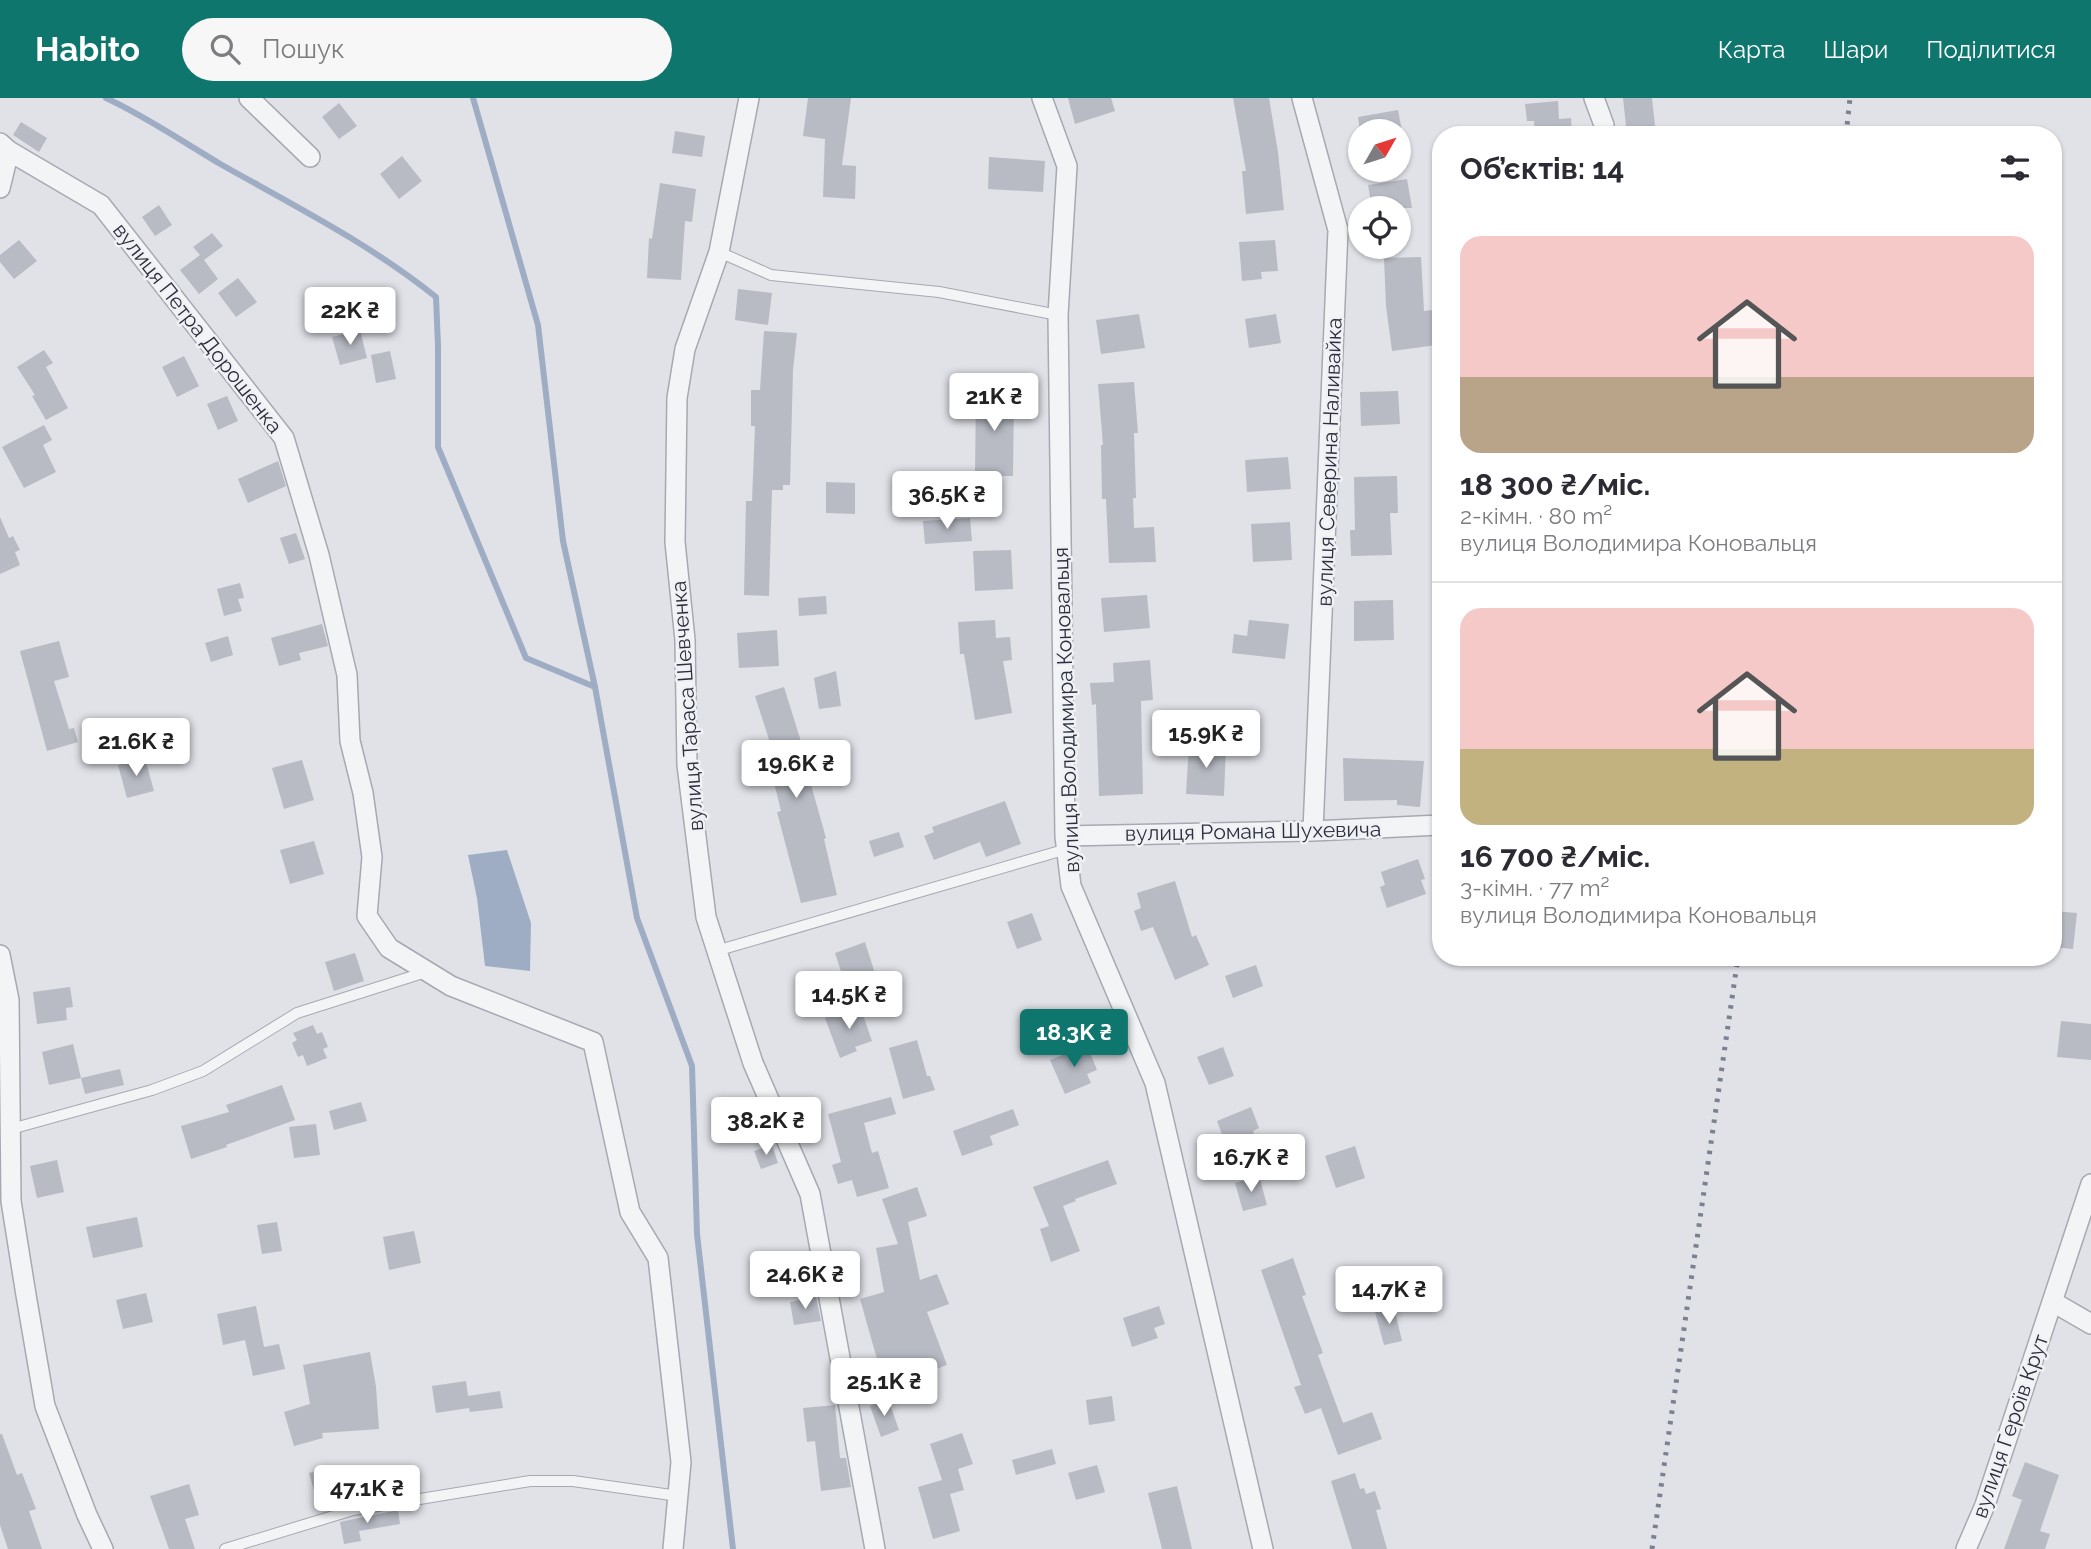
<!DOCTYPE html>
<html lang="uk">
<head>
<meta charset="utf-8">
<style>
  body { margin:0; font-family:Raleway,sans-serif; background:#f7f7f7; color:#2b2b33; height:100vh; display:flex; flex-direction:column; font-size:26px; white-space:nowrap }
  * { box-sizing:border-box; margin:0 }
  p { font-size:23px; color:#7c7c81 }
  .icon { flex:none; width:38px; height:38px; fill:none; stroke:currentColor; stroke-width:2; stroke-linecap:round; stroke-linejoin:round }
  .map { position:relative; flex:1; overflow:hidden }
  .panel { position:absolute; left:1432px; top:28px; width:630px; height:840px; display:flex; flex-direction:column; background:#fff; border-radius:28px; box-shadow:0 2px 5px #0004 }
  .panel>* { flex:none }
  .needle { width:46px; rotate:51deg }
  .tools { position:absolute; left:1348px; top:21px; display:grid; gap:14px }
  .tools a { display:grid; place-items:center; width:63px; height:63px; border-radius:50%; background:#fff; box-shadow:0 2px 5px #0004; font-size:35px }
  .price { position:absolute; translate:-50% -60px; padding:0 16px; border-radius:7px; background:#fff; color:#222; font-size:23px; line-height:46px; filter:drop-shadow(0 2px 4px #0008) }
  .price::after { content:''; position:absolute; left:50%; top:42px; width:21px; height:16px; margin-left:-10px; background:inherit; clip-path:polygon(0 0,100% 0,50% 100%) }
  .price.current { background:#0f766e; color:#fff }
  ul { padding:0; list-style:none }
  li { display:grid; align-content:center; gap:14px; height:371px; padding:0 28px }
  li+li { border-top:2px solid #e1e1e2 }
  li span { display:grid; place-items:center; height:217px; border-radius:21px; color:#555 }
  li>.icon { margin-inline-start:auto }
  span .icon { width:126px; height:126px; fill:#fffc; stroke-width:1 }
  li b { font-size:30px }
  h2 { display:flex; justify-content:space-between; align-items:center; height:84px; padding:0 28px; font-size:30px }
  header { display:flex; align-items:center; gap:42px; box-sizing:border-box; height:98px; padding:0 35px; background:#0f766e; color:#fff }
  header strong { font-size:33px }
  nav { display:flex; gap:38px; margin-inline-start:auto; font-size:24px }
  .search { width:490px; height:63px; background:#f7f7f7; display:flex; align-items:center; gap:18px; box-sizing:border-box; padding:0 24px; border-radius:38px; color:#7c7c81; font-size:26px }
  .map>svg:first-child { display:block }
</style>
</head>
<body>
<header>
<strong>Habito</strong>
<div class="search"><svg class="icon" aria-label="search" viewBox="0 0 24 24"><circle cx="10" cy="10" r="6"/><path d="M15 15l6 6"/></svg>Пошук</div>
<nav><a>Карта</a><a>Шари</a><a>Поділитися</a></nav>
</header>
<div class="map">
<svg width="2091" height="1451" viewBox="0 0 2091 1451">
  <rect width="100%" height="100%" fill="#e0e2e8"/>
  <path fill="#9fadc4" d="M507,752L531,825L530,873L485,868L477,800L468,757Z"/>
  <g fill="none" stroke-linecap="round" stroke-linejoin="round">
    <path stroke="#9fadc4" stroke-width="6" d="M106,0C147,19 183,44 222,67C295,108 370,146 436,199L438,248V349L526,560L595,589L637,820L692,968L697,1136L733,1451
      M473,0L538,227L563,443L595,589"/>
  </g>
  <path fill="#b8bbc4" d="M808,0H851L842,67L856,68L855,101L823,99L825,41L803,38Z
    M1068,0H1111L1115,13L1075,26Z
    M1233,0H1269L1278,54L1284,112L1246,116L1242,73H1246Z
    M1623,0H1652L1656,37H1627Z
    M1558,3L1559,21L1571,20L1572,37H1535L1534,23H1527L1525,6Z
    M339,5L357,28L339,41L322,19Z
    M1398,12L1402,33H1360L1358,19Z
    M21,24L47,40L39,54L13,37Z
    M675,33L705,38L702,59L672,55Z
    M402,58L422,83L399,101L380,76Z
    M989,59L1045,63L1043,94L988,91Z
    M1407,81L1412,110H1372L1368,87Z
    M660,85L696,91L692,124L685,123L681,182L647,180L649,140L652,141Z
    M159,107L172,127L155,138L142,119Z
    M212,135L223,148L204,162L218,181L199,196L180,172L200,157L193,149Z
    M19,142L37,163L14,181L0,164V157Z
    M1275,142L1278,173L1261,174L1262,181L1242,183L1239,144Z
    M1421,159L1424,213L1432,212L1437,247L1392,253L1386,208L1384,160Z
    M238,180L257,204L236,219L218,195Z
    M738,191L772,195L768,227L735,222Z
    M1139,216L1145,250L1101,256L1096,222Z
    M1276,216L1281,245L1249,250L1245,221Z
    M360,232L367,260L340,267L332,239Z
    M764,233L797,235L793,272L790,387H783V392H772L769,498L744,497L746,403H752L755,328H751V292H760Z
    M44,252L53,265L46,269L68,310L46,322L32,298L35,297L17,269Z
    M390,253L396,281L376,285L371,257Z
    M184,258L199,288L177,299L162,269Z
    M1134,284L1138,335H1134L1136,400H1133L1134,430L1154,429L1156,464L1109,465L1106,401H1102L1101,347H1103L1098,286Z
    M976,292L1014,293L1013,378H975Z
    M1398,293L1400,326L1361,328L1360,294Z
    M227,298L238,323L218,332L207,306Z
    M44,327L52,342L43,347L56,374L24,390L2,349Z
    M1288,359L1291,391L1247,394L1245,362Z
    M278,363L286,388L248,405L238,381Z
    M1397,378L1398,415H1390L1392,457L1351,458L1350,432H1355L1354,379Z
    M826,384L855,385V416L826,415Z
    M0,419L9,440L13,438L20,452L15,454L20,467L0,476Z
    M970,420L972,443L925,446L923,423Z
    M1290,424L1292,462L1253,464L1251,426Z
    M296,435L305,461L289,466L280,440Z
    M1011,452L1013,491L975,493L973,453Z
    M240,485L244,500L238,501L242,513L224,518L217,491Z
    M1147,497L1150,530L1104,534L1101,500Z
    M826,498L827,516L799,518L798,500Z
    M1393,502L1394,542L1354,543V503Z
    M995,522L996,540L1010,539L1012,562L1003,563L1012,615L975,622L964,556H960L958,524Z
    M1249,522L1289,526L1285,561L1232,555L1234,536L1247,538Z
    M322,526L328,548L299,555L301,562L279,568L271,540Z
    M777,532L779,568L739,570L737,535Z
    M228,538L233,557L211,564L205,545Z
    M59,543L69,579L54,583L69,631L74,630L78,644L47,653L20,553Z
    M1150,562L1153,602L1141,603L1143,696L1099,698L1096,606L1092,607L1090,585L1114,584L1113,565Z
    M836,573L841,608L819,611L814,580Z
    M784,589L813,682L810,683L826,740L824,741L837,797L801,805L777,714L781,713L767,656L773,654L755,598Z
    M1189,646L1226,648L1224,698L1186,696Z
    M145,660L154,693L127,700L118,667Z
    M1343,660L1424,663L1420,709L1397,707V702L1344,703Z
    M302,662L314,702L284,711L272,670Z
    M1005,703L1021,746L986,759L980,744L934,762L924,738L934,734L932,729Z
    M899,734L904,749L874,759L869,743Z
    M314,743L324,776L290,786L280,752Z
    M1418,761L1425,781L1421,782L1426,796L1387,810L1380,789L1385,787L1381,774Z
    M1175,783L1192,839L1196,837L1209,867L1175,882L1153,829L1141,833L1134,813L1141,810L1137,795Z
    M2053,813L2077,815L2073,851L2053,849Z
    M1032,815L1042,842L1017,851L1007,824Z
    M865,844L878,885L848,895L835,855Z
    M355,855L364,883L334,893L325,864Z
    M1256,867L1263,888L1233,900L1225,878Z
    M70,889L73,909L66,910L67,922L37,926L33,894Z
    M860,908L872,943L855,949L857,953L840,960L825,920Z
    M2061,923L2091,926V962L2057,959Z
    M313,927L317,936L322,934L328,949L323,951L327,960L307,968L303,957L298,959L292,945L297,942L293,935Z
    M917,942L927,978H930L935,992L903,1001L889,950Z
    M73,946L81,980L49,987L42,954Z
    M1087,947L1097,972L1087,976L1091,985L1065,996L1050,962Z
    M1223,949L1234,978L1209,987L1197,959Z
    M120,971L124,987L85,996L81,980Z
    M282,987L295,1022L226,1047L227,1049L191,1061L181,1028L229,1014L226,1007Z
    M891,999L896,1016L864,1025L872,1055L878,1053L889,1090L857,1099L852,1082L838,1086L832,1067L841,1064L828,1016Z
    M361,1004L367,1023L334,1032L329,1013Z
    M1251,1009L1259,1030L1253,1033L1256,1041L1228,1052L1217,1023Z
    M1013,1011L1019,1027L990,1038L993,1047L962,1058L953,1033Z
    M316,1026L320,1057L294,1060L289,1029Z
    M772,1047L778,1065L761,1071L754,1053Z
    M1355,1048L1365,1080L1336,1090L1325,1058Z
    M57,1062L64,1094L37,1100L30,1068Z
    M1108,1062L1117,1086L1075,1101L1076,1103L1063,1108L1080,1153L1051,1164L1040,1131L1049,1128L1033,1089Z
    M1259,1078L1267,1107L1243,1113L1235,1085Z
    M917,1089L927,1118L908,1124L920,1182L937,1176L949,1206L927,1214L947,1267L878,1292L868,1265L877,1261L860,1201L884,1194L876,1150L898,1146L882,1101Z
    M137,1119L143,1149L93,1160L86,1129Z
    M277,1124L282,1153L262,1156L257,1127Z
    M414,1133L421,1165L389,1172L383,1139Z
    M1293,1160L1306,1197L1302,1198L1323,1255L1318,1257L1343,1325L1372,1314L1382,1341L1338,1357L1321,1310L1305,1316L1294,1289L1301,1287L1261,1172Z
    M146,1195L153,1224L123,1231L116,1202Z
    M816,1199L821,1223L794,1227L790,1204Z
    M256,1208L264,1249L279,1246L285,1271L253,1278L245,1242L223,1247L217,1216Z
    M1159,1208L1165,1226L1154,1230L1158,1240L1132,1249L1123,1220Z
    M1394,1209L1402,1243L1384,1247L1375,1214Z
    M370,1254L376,1289L379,1331L322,1335L323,1340L294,1348L284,1314L310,1306L303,1267Z
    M466,1283L468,1298L500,1293L503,1310L470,1314L469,1310L436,1315L432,1288Z
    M1112,1298L1115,1323L1089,1327L1086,1302Z
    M888,1301L899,1332L881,1339L870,1308Z
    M835,1307L840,1360H846L851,1389L821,1393L815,1343L807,1344L803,1310Z
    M962,1335L973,1366L958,1371L964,1392L950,1396L960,1433L933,1441L918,1389L942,1382L930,1346Z
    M0,1336H2L17,1377L22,1375L36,1411L29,1413L42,1451H8L0,1427Z
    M1052,1351L1056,1366L1016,1377L1012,1362Z
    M2025,1364L2059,1377L2040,1433L2050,1436L2045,1451H2004L2022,1402L2012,1398Z
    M1097,1367L1105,1394L1076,1402L1068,1375Z
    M333,1368L342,1401L318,1407L309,1375Z
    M1355,1375L1360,1391L1364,1390L1366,1396L1375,1393L1381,1411L1376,1412L1387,1451H1352L1331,1383Z
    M189,1386L199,1417L185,1421L195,1451H169L150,1398Z
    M1177,1388L1192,1451H1162L1148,1395Z
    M398,1412L400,1426L359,1433L361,1443L344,1446L340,1424Z"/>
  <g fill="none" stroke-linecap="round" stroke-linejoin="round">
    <g stroke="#a6a9b2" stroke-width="12">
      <path id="lane" d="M719,154L771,177L939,194L1058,217
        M716,853L1067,751
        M11,1031L152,992L203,973L297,915L426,874
        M225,1451L353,1412L530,1383H573L678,1398"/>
    </g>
    <g stroke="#a6a9b2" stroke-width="22">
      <path id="street" d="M249,0L310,59
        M749,0L719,154L685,251L677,300L675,444L685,542L687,667L706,819L753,965L810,1096L875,1451
        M1042,0L1067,68L1058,217L1065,738L1071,788L1155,985L1263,1451
        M1302,0L1338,132L1313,733
        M1594,0L1604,27V37
        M0,45L9,53L101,107L284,340L319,457L347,577L350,643L363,695L372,759L367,818L389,850L451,888L593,944L630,1114L658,1160L681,1364L673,1451
        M0,90L9,53
        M1065,738L1313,733L1440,727
        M0,857L9,902L11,1103L26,1197L45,1308L87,1417L103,1451
        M2053,1204L2091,1226
        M1966,1451L1985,1407L2091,1086"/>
    </g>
    <use href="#lane" stroke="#f3f4f6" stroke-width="10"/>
    <use href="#street" stroke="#f3f4f6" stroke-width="19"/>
    <path stroke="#7b8190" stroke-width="5" stroke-dasharray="3.5 7" stroke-linecap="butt" d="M1846,37L1850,0
      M1652,1451L1738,859"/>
  </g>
  <g text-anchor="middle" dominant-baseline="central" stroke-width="5" stroke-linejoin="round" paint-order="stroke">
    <g font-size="21" fill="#2b2f3e" stroke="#f0f1f5">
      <text transform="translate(198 230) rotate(52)">вулиця Петра Дорошенка</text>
      <text transform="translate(1329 364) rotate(-88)">вулиця Северина Наливайка</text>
      <text transform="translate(687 608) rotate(-94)">вулиця Тараса Шевченка</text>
      <text transform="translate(1066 612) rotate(-92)">вулиця Володимира Коновальця</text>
      <text transform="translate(1253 733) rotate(-1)">вулиця Романа Шухевича</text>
      <text transform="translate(2010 1328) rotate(-71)">вулиця Героїв Крут</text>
    </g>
  </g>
</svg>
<div class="tools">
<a><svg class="needle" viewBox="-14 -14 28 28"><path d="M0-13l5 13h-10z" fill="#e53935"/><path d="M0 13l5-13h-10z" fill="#7c7c81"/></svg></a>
<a><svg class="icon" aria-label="locate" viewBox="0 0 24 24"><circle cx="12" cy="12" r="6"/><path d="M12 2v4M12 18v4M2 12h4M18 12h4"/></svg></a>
</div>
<b class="price" style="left:350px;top:249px">22K ₴</b>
<b class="price" style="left:994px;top:335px">21K ₴</b>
<b class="price" style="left:947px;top:433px">36.5K ₴</b>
<b class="price" style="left:1206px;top:672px">15.9K ₴</b>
<b class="price" style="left:136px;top:680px">21.6K ₴</b>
<b class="price" style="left:796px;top:702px">19.6K ₴</b>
<b class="price" style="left:849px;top:933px">14.5K ₴</b>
<b class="price current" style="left:1074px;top:971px">18.3K ₴</b>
<b class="price" style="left:766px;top:1059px">38.2K ₴</b>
<b class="price" style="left:1251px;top:1096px">16.7K ₴</b>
<b class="price" style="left:805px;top:1213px">24.6K ₴</b>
<b class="price" style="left:1389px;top:1228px">14.7K ₴</b>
<b class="price" style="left:884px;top:1320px">25.1K ₴</b>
<b class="price" style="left:367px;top:1427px">47.1K ₴</b>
<section class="panel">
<h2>Об’єктів: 14<svg class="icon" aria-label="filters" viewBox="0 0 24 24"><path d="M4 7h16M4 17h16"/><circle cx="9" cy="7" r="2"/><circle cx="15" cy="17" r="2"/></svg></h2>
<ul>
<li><span style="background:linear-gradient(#f6c9c9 65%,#b9a48a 0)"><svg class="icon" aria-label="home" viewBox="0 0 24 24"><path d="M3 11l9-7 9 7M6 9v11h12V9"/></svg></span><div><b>18 300 ₴/міс.</b><p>2-кімн. · 80 m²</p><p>вулиця Володимира Коновальця</p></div></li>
<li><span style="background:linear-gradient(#f6c9c9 65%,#c2b280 0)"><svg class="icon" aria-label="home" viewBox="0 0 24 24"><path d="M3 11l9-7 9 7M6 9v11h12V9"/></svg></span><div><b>16 700 ₴/міс.</b><p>3-кімн. · 77 m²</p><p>вулиця Володимира Коновальця</p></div></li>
</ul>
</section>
</div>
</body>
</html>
